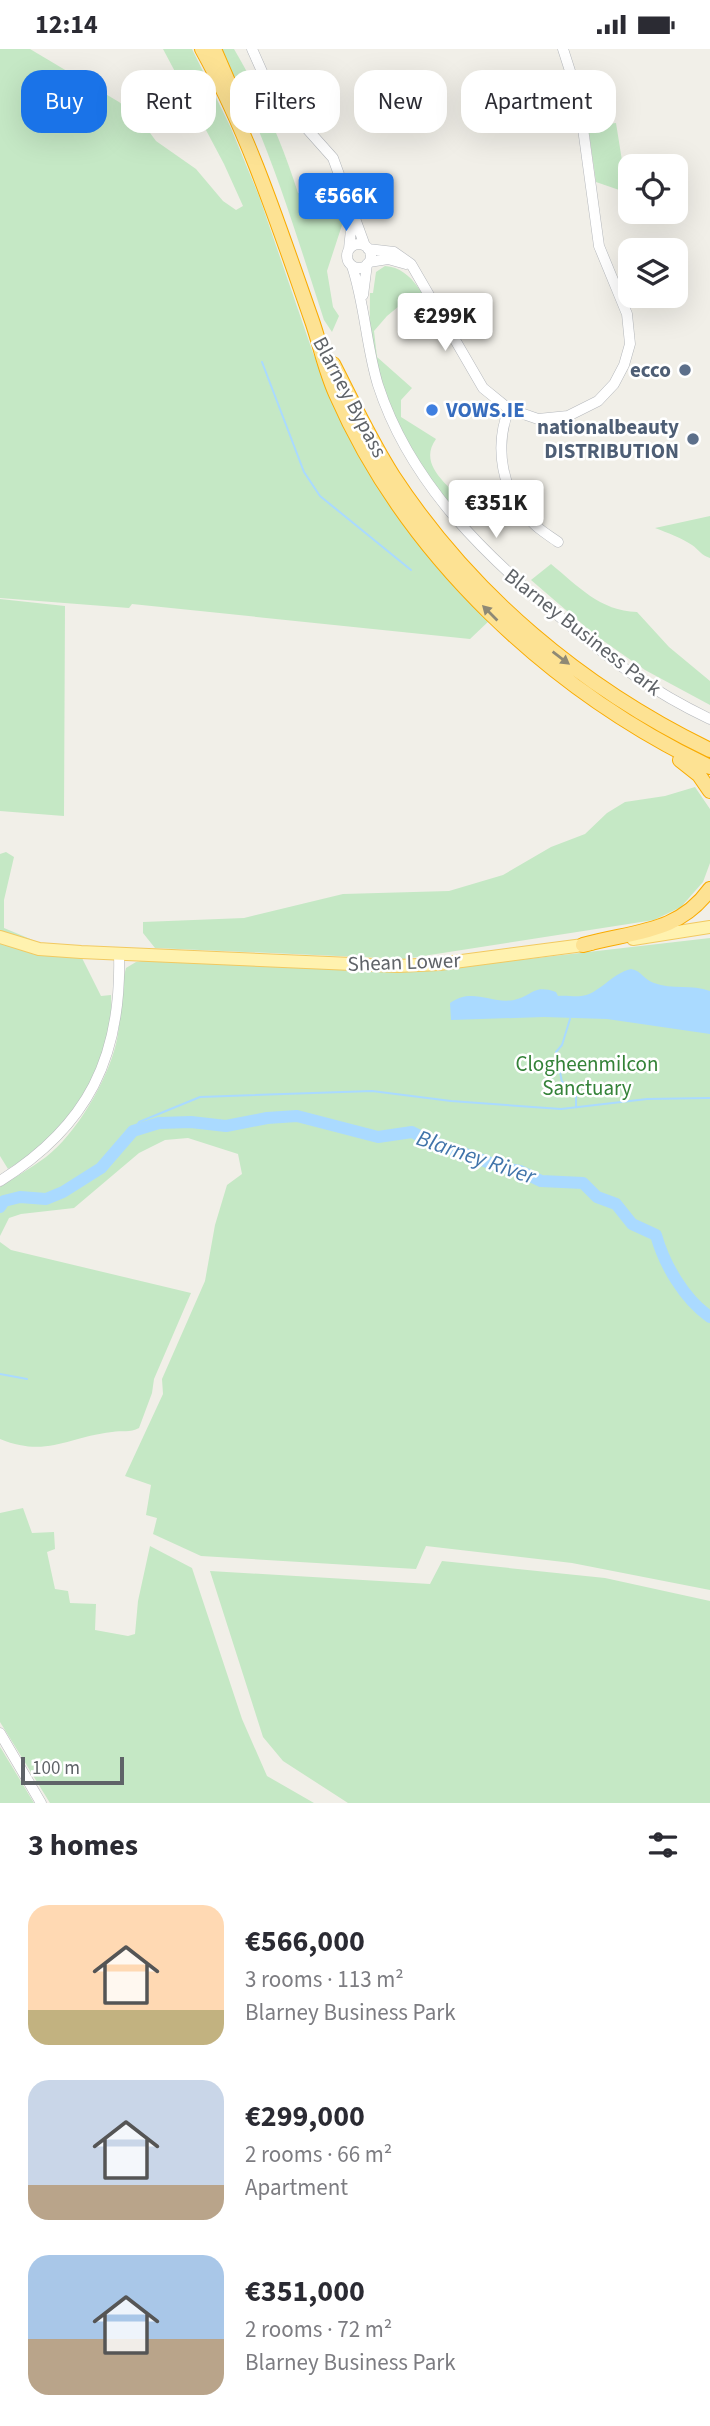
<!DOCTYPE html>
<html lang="en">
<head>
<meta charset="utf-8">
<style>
  body { margin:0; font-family:"Source Sans 3",sans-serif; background:#f2f2f3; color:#2b2b33; height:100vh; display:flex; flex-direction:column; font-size:26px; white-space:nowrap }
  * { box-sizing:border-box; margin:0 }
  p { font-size:23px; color:#7c7c81 }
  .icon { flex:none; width:38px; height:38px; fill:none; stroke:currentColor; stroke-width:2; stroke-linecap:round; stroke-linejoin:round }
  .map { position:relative; height:1754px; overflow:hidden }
  .drawer { display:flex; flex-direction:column; background:#fff; flex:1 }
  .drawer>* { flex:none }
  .banner { position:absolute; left:21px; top:21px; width:668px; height:63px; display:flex; gap:14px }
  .controls { position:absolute; left:618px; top:105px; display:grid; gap:14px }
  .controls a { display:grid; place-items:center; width:70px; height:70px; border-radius:14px; background:#fff; box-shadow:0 7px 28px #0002; font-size:35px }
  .scale { position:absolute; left:21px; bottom:18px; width:103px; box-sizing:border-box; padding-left:7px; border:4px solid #5f6368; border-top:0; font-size:19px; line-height:24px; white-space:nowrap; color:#5f6368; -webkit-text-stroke:5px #fff; paint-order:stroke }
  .price { position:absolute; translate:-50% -60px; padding:0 16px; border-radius:7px; background:#fff; color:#222; font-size:23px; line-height:46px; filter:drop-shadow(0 2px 4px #0008) }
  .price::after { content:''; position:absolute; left:50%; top:42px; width:21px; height:16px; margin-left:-10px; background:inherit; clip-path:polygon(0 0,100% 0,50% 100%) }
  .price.active { background:#1a73e8; color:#fff }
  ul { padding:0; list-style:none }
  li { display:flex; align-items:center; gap:21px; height:175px; padding:0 28px }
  li span { display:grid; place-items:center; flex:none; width:196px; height:140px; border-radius:21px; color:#555 }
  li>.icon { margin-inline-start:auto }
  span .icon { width:84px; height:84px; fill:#fffc; stroke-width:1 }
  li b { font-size:30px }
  h2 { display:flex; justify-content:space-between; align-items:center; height:84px; padding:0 28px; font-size:30px }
  .pill { padding:0 24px; border-radius:21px; background:#fff; box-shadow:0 7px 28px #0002; font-size:24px; line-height:63px }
  .pill.active { background:#1a73e8; color:#fff }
  .status { display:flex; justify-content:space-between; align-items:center; height:49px; padding:0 35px; background:#fff; direction:ltr }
  .status svg { height:19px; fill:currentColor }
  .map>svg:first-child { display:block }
</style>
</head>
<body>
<div class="status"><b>12:14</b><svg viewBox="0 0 49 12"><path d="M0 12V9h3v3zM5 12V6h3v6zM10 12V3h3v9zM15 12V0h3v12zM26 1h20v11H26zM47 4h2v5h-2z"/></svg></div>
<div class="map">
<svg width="710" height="1754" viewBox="0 0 710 1754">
  <rect width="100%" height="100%" fill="#f1efe8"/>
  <path fill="#c5e8c5" d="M0,0H30L119,53L139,69L156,92L196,120L223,152L236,161L243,157L224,115L163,0H192L230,77L259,147L313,304L341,364L490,571L470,590L132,555L129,559L0,549Z
    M220,0H234C261,46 282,93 298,144L310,147L321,138L329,125L343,173L327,222L333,258L339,267L332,283L324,271C294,179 267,85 220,0Z
    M616,74L627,143H625L596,133L588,77Z
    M385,217C414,219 426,252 438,274L410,248L387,267L374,282L377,308L412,339L401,351V368L436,390C417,416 449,437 467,455L456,464C415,414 380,352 371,288C369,274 370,259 370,244H373L376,223Z
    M710,467V509C701,506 699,501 692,496C680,488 668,484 655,479Z
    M551,515C578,537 600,562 637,563L669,598L710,632V656L645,621L595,586L531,531Z
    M0,550L65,557L64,767L0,762Z
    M695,738L710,760V814L703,833L681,858L654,871L404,910L155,899L143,884V873L244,869L343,845L449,842L503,826L551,798L585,785L607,764L625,753L665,747Z
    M6,803L14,808L4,851V879L47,897L0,883V805Z
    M710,889V1541L572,1514L426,1497L416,1520L201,1507L153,1485L157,1469L146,1466L151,1436L125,1427L163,1345L162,1330L205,1232L215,1176L227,1136L242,1125L238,1105L188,1089L165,1091L139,1104L74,1159L21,1165L9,1169L0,1187V1138C15,1128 31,1119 46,1108C76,1085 107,1032 116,995C122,970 119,944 126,919L136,913L149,911L415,923Z
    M0,892L82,909L101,947L111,946C116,1015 66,1086 8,1120L0,1107Z
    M0,1193L11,1201L191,1244L154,1330L152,1344L139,1379C130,1384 122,1381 112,1383C67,1388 47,1409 0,1390Z
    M23,1459L32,1484L54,1483L55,1500L47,1503L55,1540L68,1542L70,1554L96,1555L95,1581L128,1587L135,1585L138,1552L150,1497L192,1519L242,1670L267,1727L314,1754H50L0,1673V1464Z
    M442,1512L605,1529L710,1552V1754H348L283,1712L263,1688L210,1522L430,1535Z
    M0,1698L2,1701L34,1754H0Z"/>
  <path fill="#aadaff" d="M631,920C642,922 644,931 654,934C672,941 692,935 710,942V985L607,970L544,968L451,971L450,954C472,938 491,955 514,951C533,947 533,935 556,943L558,947C565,946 574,948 581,947C598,946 612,924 631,920Z"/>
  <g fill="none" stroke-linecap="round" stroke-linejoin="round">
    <path stroke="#aadaff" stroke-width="2" d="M262,313L304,423L320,447L411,521
      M570,970L562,996L556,1003L562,1033L576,1039V1058
      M133,1082L139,1073L200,1048L372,1042L451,1052L561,1060L647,1050L710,1049
      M0,1325L27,1330"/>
    <path stroke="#aadaff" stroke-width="12" d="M0,1158L4,1152L20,1148L46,1150L63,1143L101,1119L133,1082L159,1074L191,1073L226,1077L267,1069L297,1067L378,1088L412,1083L432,1093L504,1119L520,1122L541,1132L583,1134L597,1148L616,1155L632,1175L656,1186C664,1215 684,1250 710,1268"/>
    <g stroke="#b5b8bc" stroke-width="11">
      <path id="minor" d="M252,0L268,36L333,109L365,197
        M347 207a12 12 0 1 1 24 0a12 12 0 1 1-24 0Z
        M349,200L353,161
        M368,200L394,203L411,215L483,339L509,360L538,370L568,367L598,352L614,335L624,316L630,295L627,265L599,197L579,50L563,0
        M369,213L388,210L406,215
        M352,217C365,256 366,297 378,336C410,435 487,509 566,573C615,614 651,642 710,670
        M363,246L367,215
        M509,360C494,397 501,444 532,473C539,481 550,487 558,493
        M0,1132C88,1077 122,1008 119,905
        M0,1684L41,1754"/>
    </g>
    <g stroke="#f2c960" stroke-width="14">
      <path id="major" d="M0,888L39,900L81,903L398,917L439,915L591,895
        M633,890L710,878"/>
    </g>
    <g stroke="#f9ab00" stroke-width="16">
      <path id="highway" d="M202,0C249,85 279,178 311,269C320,294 325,321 336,345C407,508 551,642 710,718
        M214,0L230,37
        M333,315C352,352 370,391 393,427C471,546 582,639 710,701
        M680,711L699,726L710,742
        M583,896C632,882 678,885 710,840"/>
    </g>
    <use href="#minor" stroke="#fff" stroke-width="10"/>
    <use href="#major" stroke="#fff2af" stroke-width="12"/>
    <use href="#highway" stroke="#fde293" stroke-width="14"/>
  </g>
  <defs><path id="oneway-solid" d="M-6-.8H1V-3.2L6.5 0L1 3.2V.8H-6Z" transform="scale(1.75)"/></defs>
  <g fill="#8e8975">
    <use href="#oneway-solid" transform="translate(490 564) rotate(-135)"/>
    <use href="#oneway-solid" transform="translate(561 609) rotate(37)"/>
  </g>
  <g fill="#5c6f8a" stroke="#fff" stroke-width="2.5">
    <circle cx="685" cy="321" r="7"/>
    <circle cx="693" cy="390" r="7"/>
  </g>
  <circle fill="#3f7fe0" stroke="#fff" stroke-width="2.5" cx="432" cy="361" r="7"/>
  <g text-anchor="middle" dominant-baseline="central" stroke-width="5" stroke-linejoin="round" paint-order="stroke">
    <g font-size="21" font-weight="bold" fill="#4e5e75" stroke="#fff" text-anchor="end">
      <text x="671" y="321">ecco</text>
      <text x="679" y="378">nationalbeauty<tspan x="679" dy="24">DISTRIBUTION</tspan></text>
    </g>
    <g font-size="21" fill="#5f6368" stroke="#fff">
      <text transform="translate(350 348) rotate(62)">Blarney Bypass</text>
      <text transform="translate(583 583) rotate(38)">Blarney Business Park</text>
      <text transform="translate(404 913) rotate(-2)">Shean Lower</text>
    </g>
    <g font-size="21" font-weight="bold" fill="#366cbe" stroke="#fff" text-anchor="start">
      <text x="446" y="361">VOWS.IE</text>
    </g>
    <g font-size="21" fill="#348238" stroke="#fff">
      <text x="587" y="1015">Clogheenmilcon<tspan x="587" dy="24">Sanctuary</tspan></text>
    </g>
    <g font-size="23" font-style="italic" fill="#4174aa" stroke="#fff">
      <text transform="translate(476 1108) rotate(19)">Blarney River</text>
    </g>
  </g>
</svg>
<div class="controls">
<a><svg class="icon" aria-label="locate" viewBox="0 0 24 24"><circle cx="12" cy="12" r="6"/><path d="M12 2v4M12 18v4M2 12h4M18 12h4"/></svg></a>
<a><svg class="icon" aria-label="layers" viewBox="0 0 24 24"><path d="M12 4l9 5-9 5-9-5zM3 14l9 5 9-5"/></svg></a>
</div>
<div class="scale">100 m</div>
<b class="price active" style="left:346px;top:184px">€566K</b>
<b class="price" style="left:445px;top:304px">€299K</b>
<b class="price" style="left:496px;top:491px">€351K</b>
<div class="banner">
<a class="pill active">Buy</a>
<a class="pill">Rent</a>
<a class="pill">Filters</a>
<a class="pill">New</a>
<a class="pill">Apartment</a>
</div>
</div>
<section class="drawer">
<h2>3 homes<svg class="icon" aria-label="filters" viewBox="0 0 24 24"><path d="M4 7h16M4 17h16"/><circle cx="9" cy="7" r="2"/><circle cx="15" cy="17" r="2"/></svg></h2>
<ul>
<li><span style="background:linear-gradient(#ffd9b3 75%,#c2b280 0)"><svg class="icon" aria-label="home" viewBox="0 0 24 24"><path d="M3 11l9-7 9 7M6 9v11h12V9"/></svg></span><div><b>€566,000</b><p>3 rooms · 113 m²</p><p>Blarney Business Park</p></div></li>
<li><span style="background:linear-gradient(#c9d6e8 75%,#b9a48a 0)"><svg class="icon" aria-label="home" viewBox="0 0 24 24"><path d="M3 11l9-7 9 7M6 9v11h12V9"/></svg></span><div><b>€299,000</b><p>2 rooms · 66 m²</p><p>Apartment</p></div></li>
<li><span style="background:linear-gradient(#a9c7e8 60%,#b9a48a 0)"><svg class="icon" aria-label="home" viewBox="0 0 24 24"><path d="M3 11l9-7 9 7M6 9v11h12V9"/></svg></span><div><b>€351,000</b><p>2 rooms · 72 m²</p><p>Blarney Business Park</p></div></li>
</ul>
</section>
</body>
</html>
